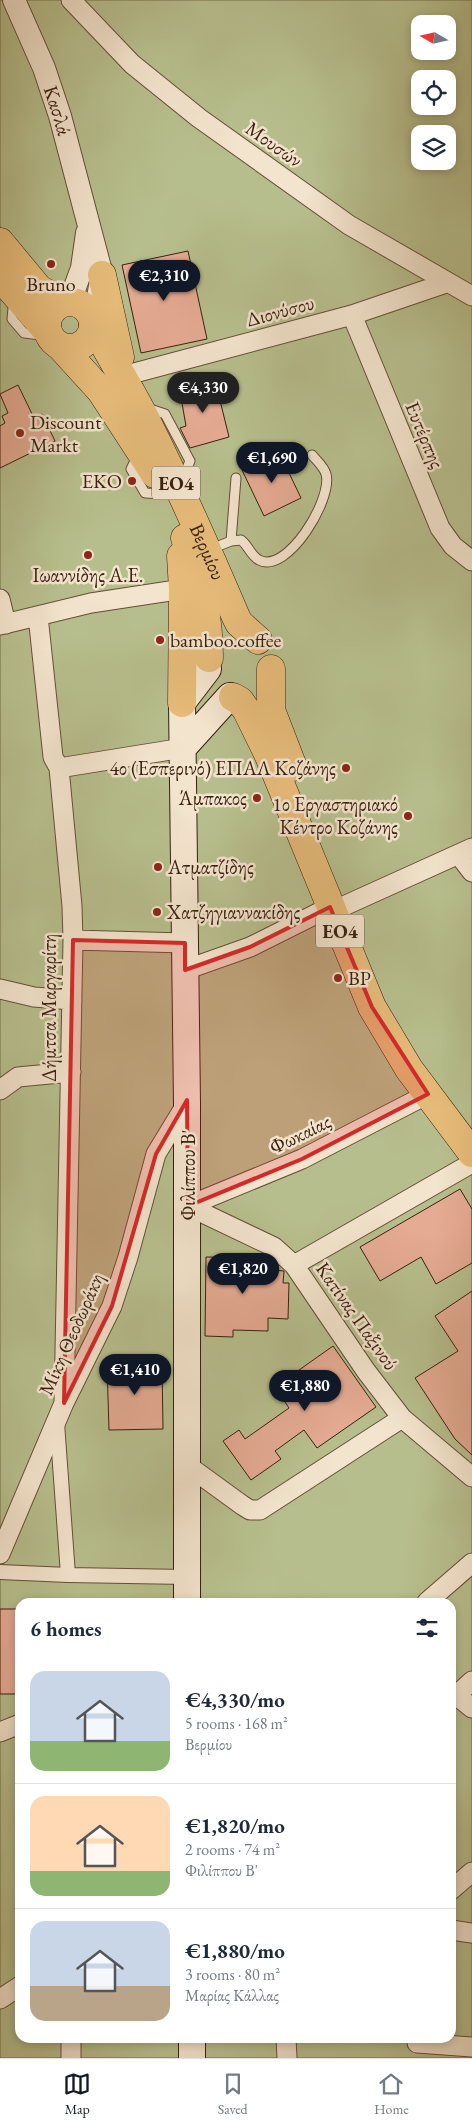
<!DOCTYPE html>
<html lang="en">
<head>
<meta charset="utf-8">
<style>
  body { margin:0; font-family:"EB Garamond",serif; background:#f6f6f7; color:#1f2937; height:100vh; display:flex; flex-direction:column; font-size:19px; white-space:nowrap }
  * { box-sizing:border-box; margin:0 }
  p { font-size:16px; color:#747a83 }
  .icon { flex:none; width:28px; height:28px; fill:none; stroke:currentColor; stroke-width:2; stroke-linecap:round; stroke-linejoin:round }
  .map { position:relative; flex:1; overflow:hidden }
  .sheet { position:absolute; left:15px; top:1598px; width:441px; height:445px; display:flex; flex-direction:column; background:#fff; border-radius:15px; box-shadow:0 2px 8px #0003 }
  .sheet>* { flex:none }
  .needle { width:32px; rotate:279deg }
  .buttons { position:absolute; left:411px; top:15px; display:grid; gap:10px }
  .buttons a { display:grid; place-items:center; width:45px; height:45px; border-radius:10px; background:#fff; box-shadow:0 2px 8px #0003; font-size:25px }
  .price { position:absolute; translate:-50% -42px; padding:0 11px; border-radius:18px; background:#111827; color:#fff; font-size:16px; line-height:32px; filter:drop-shadow(0 1px 2px #0008) }
  .price::after { content:''; position:absolute; left:50%; top:30px; width:15px; height:11px; margin-left:-8px; background:inherit; clip-path:polygon(0 0,100% 0,50% 100%) }
  .price.current { background:#222; color:#fff }
  ul { padding:0; list-style:none }
  li { display:flex; align-items:center; gap:15px; height:125px; padding:0 15px }
  li+li { border-top:1px solid #e0e1e3 }
  li span { display:grid; place-items:center; flex:none; width:140px; height:100px; border-radius:15px; color:#555 }
  li>.icon { margin-inline-start:auto }
  span .icon { width:60px; height:60px; fill:#fffc; stroke-width:1 }
  li b { font-size:21px }
  h2 { display:flex; justify-content:space-between; align-items:center; height:60px; padding:0 15px; font-size:21px }
  .tabs { display:flex; justify-content:space-around; align-items:center; height:70px; border-top:1px solid #e0e1e3; background:#fff; font-size:14px; color:#747a83 }
  .tabs a { display:grid; justify-items:center; gap:2px }
  .tabs .current { color:#111827 }
  .map>svg:first-child { display:block }
</style>
</head>
<body>
<div class="map">
<svg width="472" height="2058" viewBox="0 0 472 2058">
  <rect width="100%" height="100%" fill="#ecd6b2"/>
  <filter id="stains"><feTurbulence type="fractalNoise" baseFrequency=".004" numOctaves="4"/><feColorMatrix values="0 0 0 0 .2 0 0 0 0 .09 0 0 0 0 .02 0 0 0 .5 -.17"/></filter>
  <radialGradient id="worn" r=".72"><stop offset=".6" stop-color="#630" stop-opacity="0"/><stop offset="1" stop-color="#630" stop-opacity=".3"/></radialGradient>
  <path fill="#b7be8d" stroke="#786e4e" fill-rule="evenodd" d="M0,0H472V2058H0ZM420,24H448V51H420ZM420,79H448V106H420ZM420,134H448V161H420ZM20,1602H451V2038H20Z"/>
  <path fill="#e5ab93" stroke="#391f10" d="M188,251L207,339L141,353L122,265Z
    M215,380L229,437L190,448L180,428L186,426L179,386Z
    M18,385L34,418L42,414L55,441L0,468V426L5,423L2,416L8,413L0,394Z
    M279,452L301,498L264,516L242,470Z
    M460,1189L472,1209V1263L436,1284L421,1257L380,1281L360,1247Z
    M206,1257L269,1258L274,1262V1270L284,1271L283,1283H289L288,1319L268,1318V1331L233,1330V1337L205,1336Z
    M472,1291V1455L455,1439L415,1378L458,1351L435,1316Z
    M333,1346L376,1407L317,1448L304,1430L275,1451L281,1459L251,1480L223,1441L239,1430L245,1439L289,1408L275,1387Z
    M162,1363L163,1429L109,1430L107,1364Z
    M0,1609H20V1694H0Z"/>
  <g fill="none" stroke-linecap="round" stroke-linejoin="round">
    <g stroke="#664d38" stroke-width="11">
      <path id="service" d="M13,308L12,319L24,333L41,335
        M153,410L165,414L190,461L184,475
        M135,461L131,469L145,493L166,494
        M231,541L236,478
        M211,549L231,541L241,540C248,545 251,556 259,560C287,575 333,499 326,474C324,467 317,461 312,455"/>
    </g>
    <g stroke="#664d38" stroke-width="16">
      <path id="pedestrian" d="M57,1423L68,1575
        M0,1572L68,1575L187,1577"/>
    </g>
    <g stroke="#664d38" stroke-width="21">
      <path id="minor" d="M71,0L132,64L199,118L349,225L472,296
        M352,315L440,528L453,546L472,561
        M123,376L352,315L446,283
        M0,599L6,624
        M38,616L53,757L59,768L72,906L73,940L64,1403
        M0,625L91,603L183,589
        M59,768L183,748
        M459,855L472,872
        M346,905L472,848
        M73,940L185,943
        M185,970L250,947L330,907
        M0,989L34,997L72,1000
        M0,1090L18,1077L71,1072
        M188,1206L274,1247L294,1265L366,1371L402,1418L472,1477
        M188,1206L302,1159L428,1094
        M294,1265L472,1163
        M187,1465L242,1505L250,1510H260L402,1418
        M0,1554L64,1403L112,1306L128,1257L156,1154L187,1103
        M427,1602L472,1563
        M451,1691L472,1708
        M451,1700L472,1681
        M0,1732L20,1724
        M451,1890L472,1872
        M451,1930L472,1933
        M0,1999L20,1986
        M71,2038V2058
        M286,2038L287,2058
        M417,2043L472,2047"/>
    </g>
    <g stroke="#664d38" stroke-width="24">
      <g id="tertiary">
        <path id="s1" d="M14,0L44,68L60,116L102,275L97,303L91,315"/>
        <path d="M70,301L82,268L87,233"/>
      </g>
    </g>
    <g stroke="#391f10" stroke-width="28">
      <path id="secondary" d="M183,748L230,696
        M187,1602V1103L182,703L208,669
        M192,2038V2058"/>
    </g>
    <g stroke="#391f10" stroke-width="29">
      <g id="primary">
        <path d="M0,242L39,289L64,302"/>
        <path d="M102,275L120,357"/>
        <path d="M0,277L48,332"/>
        <circle cx="70" cy="325" r="23"/>
        <path id="s2" d="M93,324C110,357 130,388 147,422C179,486 208,551 236,617L239,623L258,640"/>
        <path d="M60,346L101,391L155,474"/>
        <path d="M185,538C200,578 209,615 209,658"/>
        <path d="M181,556L183,589L182,703"/>
        <path d="M271,669V710L293,767"/>
        <path d="M233,697L240,701L247,711L269,756L372,1007L409,1069L472,1153"/>
      </g>
    </g>
    <use href="#service" stroke="#f3e4cd" stroke-width="9"/>
    <use href="#pedestrian" stroke="#f3e4cd" stroke-width="14"/>
    <use href="#minor" stroke="#f3e4cd" stroke-width="19"/>
    <use href="#tertiary" stroke="#f3e4cd" stroke-width="22"/>
    <use href="#secondary" stroke="#f3e4cd" stroke-width="26"/>
    <use href="#primary" stroke="#e6bb79" stroke-width="28"/>
  </g>
  <path fill="#d62828" fill-opacity="0.2" stroke="#d62828" stroke-width="4" stroke-linejoin="round" d="M330,907L372,1007L428,1094L302,1159L188,1206L187,1100L156,1154L112,1306L64,1403L73,940L185,943V970L250,947Z"/>
  <g fill="#8f2418" stroke="#f3e4cd" stroke-width="2">
    <circle cx="51" cy="264" r="5"/>
    <circle cx="20" cy="433" r="5"/>
    <circle cx="132" cy="481" r="5"/>
    <circle cx="88" cy="555" r="5"/>
    <circle cx="160" cy="640" r="5"/>
    <circle cx="346" cy="768" r="5"/>
    <circle cx="257" cy="798" r="5"/>
    <circle cx="408" cy="816" r="5"/>
    <circle cx="158" cy="867" r="5"/>
    <circle cx="157" cy="912" r="5"/>
    <circle cx="338" cy="978" r="5"/>
  </g>
  <g text-anchor="middle" dominant-baseline="central" stroke-width="5" stroke-linejoin="round" paint-order="stroke">
    <g fill="#f3e4cd" stroke="#715a49" stroke-width="1">
      <rect x="152" y="466.5" width="48" height="33" rx="4"/>
      <rect x="316" y="914.5" width="48" height="33" rx="4"/>
    </g>
    <g font-size="19" font-weight="bold" fill="#391f10">
      <text x="176" y="483">ΕΟ4</text>
      <text x="340" y="931">ΕΟ4</text>
    </g>
    <g font-size="20" fill="#391f10" stroke="#f3e4cd">
      <text stroke="none"><textPath href="#s1" startOffset="119">Κασλά</textPath></text>
      <text transform="translate(274 144) rotate(35)">Μουσών</text>
      <text transform="translate(280 311) rotate(-15)">Διονύσου</text>
      <text transform="translate(425 435) rotate(67)">Ευτέρπης</text>
      <text stroke="none"><textPath href="#s2" startOffset="255">Βερμίου</textPath></text>
      <text transform="translate(49 1008) rotate(-90)">Δήμτσα Μαργαρίτη</text>
      <text transform="translate(300 1134) rotate(-26)">Φωκαίας</text>
      <text transform="translate(188 1175) rotate(-90)">Φιλίππου Β'</text>
      <text transform="translate(357 1316) rotate(55)">Κατίνας Παξινού</text>
      <text transform="translate(71 1334) rotate(-66)">Μίκη Θεοδωράκη</text>
    </g>
    <g font-size="20" fill="#391f10" stroke="#f3e4cd" text-anchor="start">
      <text x="51" y="284" text-anchor="middle">Bruno</text>
      <text x="30" y="422">Discount<tspan x="30" dy="23">Markt</tspan></text>
      <text x="122" y="481" text-anchor="end">EKO</text>
      <text x="88" y="575" text-anchor="middle">Ιωαννίδης Α.Ε.</text>
      <text x="170" y="640">bamboo.coffee</text>
      <text x="336" y="768" text-anchor="end">4ο (Εσπερινό) ΕΠΑΛ Κοζάνης</text>
      <text x="247" y="798" text-anchor="end">Άμπακος</text>
      <text x="398" y="804" text-anchor="end">1ο Εργαστηριακό<tspan x="398" dy="23">Κέντρο Κοζάνης</tspan></text>
      <text x="168" y="867">Ατματζίδης</text>
      <text x="167" y="912">Χατζηγιαννακίδης</text>
      <text x="348" y="978">BP</text>
    </g>
  </g>
  <rect width="100%" height="100%" filter="url(#stains)"/>
  <rect width="100%" height="100%" fill="url(#worn)"/>
</svg>
<div class="buttons">
<a><svg class="needle" viewBox="-14 -14 28 28"><path d="M0-13l5 13h-10z" fill="#e53935"/><path d="M0 13l5-13h-10z" fill="#747a83"/></svg></a>
<a><svg class="icon" aria-label="locate" viewBox="0 0 24 24"><circle cx="12" cy="12" r="6"/><path d="M12 2v4M12 18v4M2 12h4M18 12h4"/></svg></a>
<a><svg class="icon" aria-label="layers" viewBox="0 0 24 24"><path d="M12 4l9 5-9 5-9-5zM3 14l9 5 9-5"/></svg></a>
</div>
<b class="price" style="left:164px;top:302px">€2,310</b>
<b class="price current" style="left:203px;top:414px">€4,330</b>
<b class="price" style="left:272px;top:484px">€1,690</b>
<b class="price" style="left:243px;top:1295px">€1,820</b>
<b class="price" style="left:135px;top:1396px">€1,410</b>
<b class="price" style="left:305px;top:1412px">€1,880</b>
<section class="sheet">
<h2>6 homes<svg class="icon" aria-label="filters" viewBox="0 0 24 24"><path d="M4 7h16M4 17h16"/><circle cx="9" cy="7" r="2"/><circle cx="15" cy="17" r="2"/></svg></h2>
<ul>
<li><span style="background:linear-gradient(#c9d6e8 70%,#8fb573 0)"><svg class="icon" aria-label="home" viewBox="0 0 24 24"><path d="M3 11l9-7 9 7M6 9v11h12V9"/></svg></span><div><b>€4,330/mo</b><p>5 rooms · 168 m²</p><p>Βερμίου</p></div></li>
<li><span style="background:linear-gradient(#ffd9b3 75%,#8fb573 0)"><svg class="icon" aria-label="home" viewBox="0 0 24 24"><path d="M3 11l9-7 9 7M6 9v11h12V9"/></svg></span><div><b>€1,820/mo</b><p>2 rooms · 74 m²</p><p>Φιλίππου Β'</p></div></li>
<li><span style="background:linear-gradient(#c9d6e8 65%,#b9a48a 0)"><svg class="icon" aria-label="home" viewBox="0 0 24 24"><path d="M3 11l9-7 9 7M6 9v11h12V9"/></svg></span><div><b>€1,880/mo</b><p>3 rooms · 80 m²</p><p>Μαρίας Κάλλας</p></div></li>
</ul>
</section>
</div>
<nav class="tabs">
<a class="current"><svg class="icon" aria-label="map" viewBox="0 0 24 24"><path d="M3 6l6-2 6 2 6-2v14l-6 2-6-2-6 2zM9 4v14M15 6v14"/></svg>Map</a>
<a><svg class="icon" aria-label="saved" viewBox="0 0 24 24"><path d="M7 4h10v16l-5-4-5 4z"/></svg>Saved</a>
<a><svg class="icon" aria-label="home" viewBox="0 0 24 24"><path d="M3 11l9-7 9 7M6 9v11h12V9"/></svg>Home</a>
</nav>
</body>
</html>
